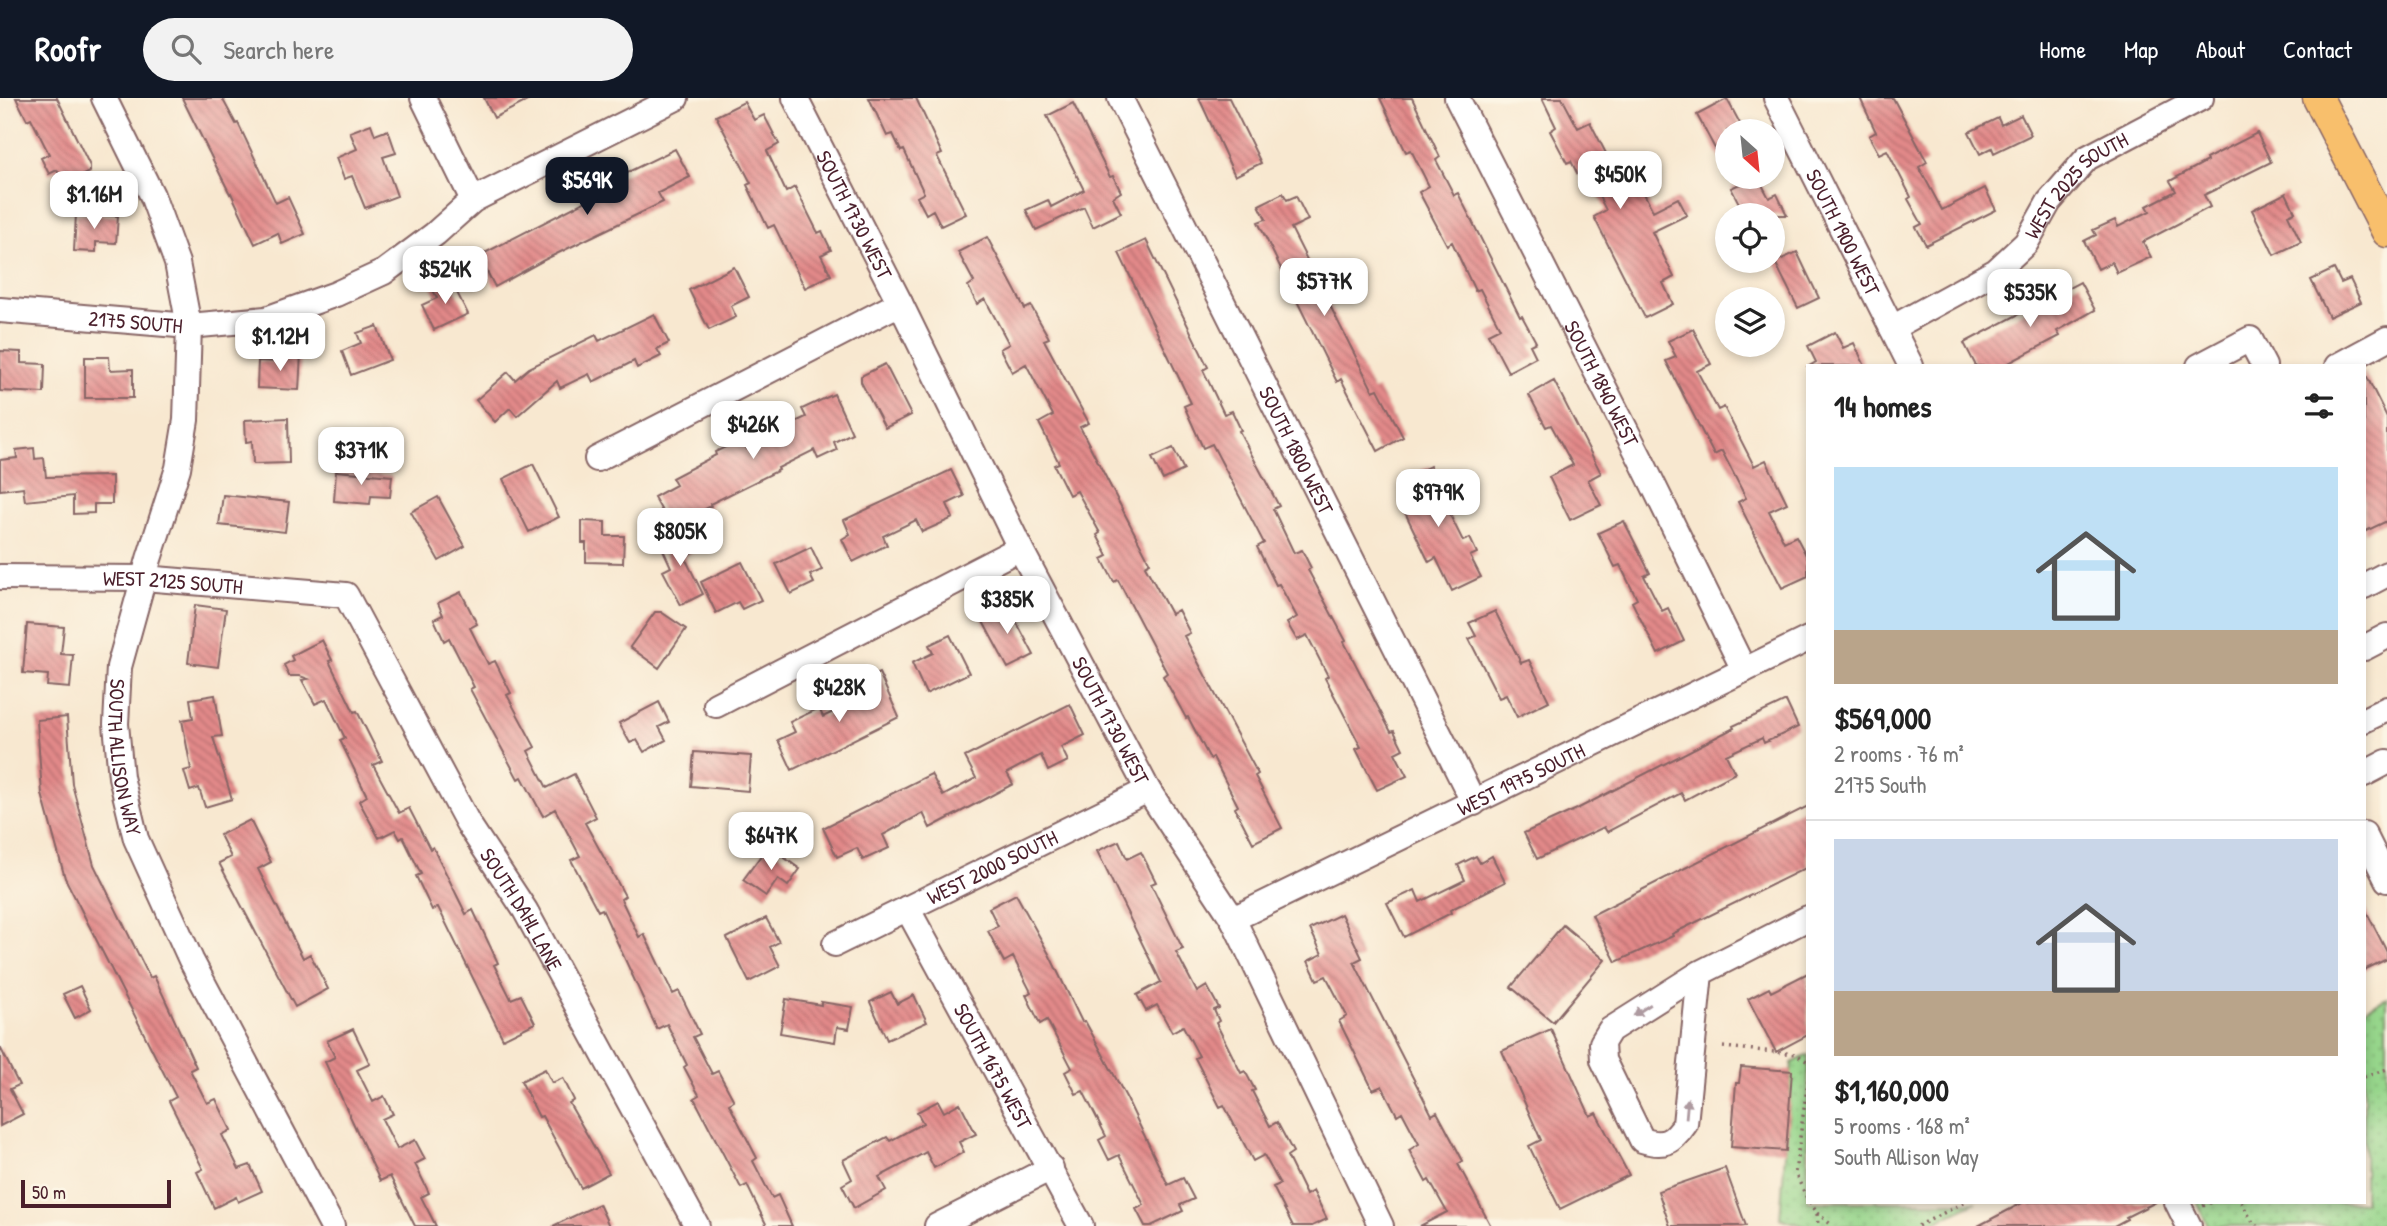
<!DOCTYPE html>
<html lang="en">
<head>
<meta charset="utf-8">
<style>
  body { margin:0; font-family:"Patrick Hand",sans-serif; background:#f2f2f2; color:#222; height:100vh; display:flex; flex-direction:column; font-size:26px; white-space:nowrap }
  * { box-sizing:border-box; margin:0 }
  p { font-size:23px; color:#767676 }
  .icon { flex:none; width:38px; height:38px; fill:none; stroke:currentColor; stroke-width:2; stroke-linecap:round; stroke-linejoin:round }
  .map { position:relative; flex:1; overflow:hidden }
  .drawer { position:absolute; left:1806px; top:266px; width:560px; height:840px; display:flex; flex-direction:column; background:#fff; border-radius:0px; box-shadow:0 4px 10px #0003 }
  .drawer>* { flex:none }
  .needle { width:46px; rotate:153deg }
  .buttons { position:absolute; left:1715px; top:21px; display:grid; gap:14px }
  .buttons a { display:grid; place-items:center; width:70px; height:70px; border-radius:50%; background:#fff; box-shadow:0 4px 10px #0003; font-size:35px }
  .scale { position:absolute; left:21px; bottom:18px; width:150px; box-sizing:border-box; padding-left:7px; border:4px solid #4a1f2b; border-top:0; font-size:19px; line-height:24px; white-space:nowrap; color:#4a1f2b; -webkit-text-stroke:5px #fcf5e5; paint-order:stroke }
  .price { position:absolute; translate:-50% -60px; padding:0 16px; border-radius:14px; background:#fff; color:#222; font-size:23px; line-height:46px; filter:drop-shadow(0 2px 4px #0008) }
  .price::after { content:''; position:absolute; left:50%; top:42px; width:21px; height:16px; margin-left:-10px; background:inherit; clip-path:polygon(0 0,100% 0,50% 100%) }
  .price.current { background:#111827; color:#fff }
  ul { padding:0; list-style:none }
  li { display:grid; align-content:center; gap:14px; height:371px; padding:0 28px }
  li+li { border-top:2px solid #e0e0e0 }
  li span { display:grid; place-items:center; height:217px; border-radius:0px; color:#555 }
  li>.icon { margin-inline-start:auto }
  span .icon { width:126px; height:126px; fill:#fffc; stroke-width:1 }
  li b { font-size:30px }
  h2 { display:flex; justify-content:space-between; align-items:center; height:84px; padding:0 28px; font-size:30px }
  header { display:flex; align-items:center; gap:42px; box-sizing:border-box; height:98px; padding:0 35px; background:#111827; color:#fff }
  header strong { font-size:33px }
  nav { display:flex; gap:38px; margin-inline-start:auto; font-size:24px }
  .search { width:490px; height:63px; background:#f2f2f2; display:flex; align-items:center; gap:18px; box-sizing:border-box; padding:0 24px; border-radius:38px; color:#767676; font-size:26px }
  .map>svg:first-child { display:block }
</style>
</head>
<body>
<header>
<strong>Roofr</strong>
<div class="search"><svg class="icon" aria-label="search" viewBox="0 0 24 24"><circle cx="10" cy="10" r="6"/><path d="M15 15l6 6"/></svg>Search here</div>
<nav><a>Home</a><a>Map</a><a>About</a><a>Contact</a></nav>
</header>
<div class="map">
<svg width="2387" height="1128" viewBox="0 0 2387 1128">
  <defs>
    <pattern id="park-dots" width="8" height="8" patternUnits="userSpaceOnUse" patternTransform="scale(1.75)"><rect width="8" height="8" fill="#96d58b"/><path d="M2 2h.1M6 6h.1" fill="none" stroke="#83b678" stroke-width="1.8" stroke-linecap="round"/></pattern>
    <pattern id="building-back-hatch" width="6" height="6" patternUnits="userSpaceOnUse" patternTransform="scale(1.75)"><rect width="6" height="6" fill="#e28989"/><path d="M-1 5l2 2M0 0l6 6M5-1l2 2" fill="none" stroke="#b96f70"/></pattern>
  </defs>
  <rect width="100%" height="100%" fill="#fcf5e5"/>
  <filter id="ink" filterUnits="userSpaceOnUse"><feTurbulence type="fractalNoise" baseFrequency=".0143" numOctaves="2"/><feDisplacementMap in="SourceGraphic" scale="14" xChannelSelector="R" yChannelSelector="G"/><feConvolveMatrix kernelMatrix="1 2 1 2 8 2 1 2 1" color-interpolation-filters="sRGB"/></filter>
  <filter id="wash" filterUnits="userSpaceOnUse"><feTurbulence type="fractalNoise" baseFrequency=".00686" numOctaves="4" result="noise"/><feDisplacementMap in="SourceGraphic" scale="28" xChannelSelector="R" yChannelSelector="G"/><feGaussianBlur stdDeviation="1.57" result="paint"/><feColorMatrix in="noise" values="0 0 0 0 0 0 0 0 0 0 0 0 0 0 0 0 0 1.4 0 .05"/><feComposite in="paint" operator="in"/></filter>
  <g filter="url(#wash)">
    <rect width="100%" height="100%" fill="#f8e8d0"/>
    <path fill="url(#park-dots)" stroke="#707a5b" stroke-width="2" d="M2387,900V1128H2208L2197,1104H2364V912Z
      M1808,957V1104H1976L1927,1128H1804L1780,1120L1792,965Z"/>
    <g id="blocks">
      <path fill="url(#building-back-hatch)" d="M16,0H57L90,68V74L65,87L57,72L49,76L41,60L49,56L31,20L27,22Z
        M182,0H222L236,26L238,25L276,105L288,99L305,136L282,146L278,135L255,146L231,95L230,96Z
        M484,0H533L494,20Z
        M869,0H916L942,56L937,58L966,116L941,128L933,112L926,116L917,99L924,95L904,52L901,53L893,36L887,38Z
        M1199,0H1229L1261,65L1235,78Z
        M1380,0H1412L1440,59L1436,62L1454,97L1458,95L1520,219L1522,218L1536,244L1530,247L1536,259L1508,274L1488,236L1500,230L1480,191L1475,193L1452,144L1447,147L1419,94L1429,88L1411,52L1406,54Z
        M1542,0H1562L1578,30L1590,24L1617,77L1631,70L1653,113L1678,100L1687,117L1652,134L1674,179L1663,185L1673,206L1645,220L1594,119L1606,112L1586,73L1578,77L1571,63L1567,65L1550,33L1556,29Z
        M1860,0H1893L1927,64L1919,69L1942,112L1985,90L1996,112L1926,147L1916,129L1922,126L1908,101L1911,99L1887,52L1879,56L1869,38L1876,34Z
        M1727,1L1744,33H1727V73L1697,17Z
        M744,4L754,22L764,17L779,46L767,53L786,94L795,89L818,135L822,133L831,152L821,157L831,177L805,190L774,127L768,130L747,87L751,85L716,18Z
        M1073,5L1110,79L1113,78L1121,94L1113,99L1121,115L1093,129L1084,109L1036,132L1026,112L1048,102L1051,109L1084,92L1047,18Z
        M2021,17L2031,37L1994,55L1992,50L1980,56L1969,34L1998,20L2001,27Z
        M371,26L375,37L388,32L396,55L383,59L397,98L365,110L352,78L344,81L336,60L357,51L350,34Z
        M2257,35L2271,64L2204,97L2210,109L2143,144L2151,159L2117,175L2112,164L2098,171L2084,143L2096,137L2093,132L2115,122L2118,129L2150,113L2147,108L2176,93L2170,83L2207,63L2206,61Z
        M675,51L690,79L658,95L663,104L544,162L495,189L479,158L588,102L585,95Z
        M1755,79H1758L1769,100L1777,96L1787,117H1735L1743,113L1731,90Z
        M1283,95L1287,102L1296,98L1308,122L1291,130L1373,293L1378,291L1403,339L1378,353L1341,281L1337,284L1258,124L1266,121L1259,107Z
        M2286,95L2295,114L2288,117L2301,144L2274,157L2252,112Z
        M76,116L118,118L116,145L96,144V154L74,153Z
        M987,139L1025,211L1031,208L1049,240L1044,242L1089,325L1080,329L1150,465L1145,468L1171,516L1178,512L1190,535L1184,538L1258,676L1255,678L1282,730L1253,745L1235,710L1238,708L1213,659L1210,661L1188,619L1186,620L1163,578L1167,575L1118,482L1114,484L1102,461L1108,458L1097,437L1100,435L1077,393L1069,397L1054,367L1059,365L1039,325L1053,317L1026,266L1012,274L1000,251L1009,246L985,201L977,206L968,188L974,184L958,154Z
        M1146,142L1208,269L1203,272L1224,316L1232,313L1241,332L1239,333L1279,408L1273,411L1294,455L1302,452L1311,470L1308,472L1346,543L1344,544L1391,634L1394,633L1403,651L1395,655L1407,678L1377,692L1356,651L1361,649L1325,580L1328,578L1307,537L1297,542L1287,525L1297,519L1279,486L1276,487L1257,449L1264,445L1212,346L1203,350L1184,308L1191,305L1119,155Z
        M1797,154L1819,200L1798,210L1775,164Z
        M734,169L749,199L731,208L736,219L709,232L689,192Z
        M2334,171L2341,185L2350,181L2361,204L2329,219L2311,182Z
        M450,181L468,216L434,232L422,207L437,200L432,190Z
        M2080,184L2095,212L2057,233L2060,238L2003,268H1976L1964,245Z
        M654,216L669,245L657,251L661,258L637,270L634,263L593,284L589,276L560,290L557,283L517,318L510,310L495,324L476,302L508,274L515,282L529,270L596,237L599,243Z
        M377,228L390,262L351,277L342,253L361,245L357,235Z
        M1693,231L1711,266L1697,273L1718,312L1724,309L1754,368L1766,362L1787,405L1769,413L1784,444L1796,438L1808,461V478L1782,490L1738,404L1746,400L1722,353L1714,357L1666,263L1676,259L1668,243Z
        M1835,234L1843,250L1854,245L1865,268H1809L1816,264L1808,248Z
        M0,253L21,254V265L45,266L44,295L0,293Z
        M278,255H301L299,292L257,290L258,263L278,264Z
        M85,259H109L110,272L133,271V300H85Z
        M885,266L911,317L885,330L861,284V278Z
        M2364,273L2387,319V423L2364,434Z
        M1554,283L1601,375L1588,382L1601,407L1570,422L1549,379L1573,367L1551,327L1546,329L1529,297Z
        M834,296L852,335L834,344L837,352L818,361L814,352L778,370L779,372L710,406L711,408L671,429L654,399L676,387L672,380L716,357L715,354L742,341L747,351L786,332L785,329L806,319L802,311Z
        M288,320L289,365L253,366L252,343L246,344L245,322Z
        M34,350L35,361L44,360L46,379L112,378V406H94V415L73,416V398L25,403L23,389L0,392V362L17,360L16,352Z
        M1173,350L1184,372L1163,382L1152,360Z
        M533,366L559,419L529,434L503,381Z
        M1430,368L1448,405L1445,407L1463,443L1470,440L1477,455L1470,458L1481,479L1452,493L1436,460L1429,464L1400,404L1408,399L1400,383Z
        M951,372L964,398L947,406L953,420L922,434L916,422L883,438L887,447L853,464L842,441L850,436L844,422Z
        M336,373L392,378L390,399L371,398L370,406L334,403Z
        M223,397L289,404L285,434L219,427Z
        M438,399L465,448L439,463L411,414Z
        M582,423L605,424V438H624L623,465L586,464V445H582Z
        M1624,423L1650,475L1644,478L1662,513L1668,510L1684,543L1658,556L1632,504L1637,501L1620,467L1615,469L1598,435Z
        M682,432L692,454L684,458L703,496L681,507L663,473L671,469L659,443Z
        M811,449L822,472L810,477L814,485L791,496L776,466Z
        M742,464L761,502L742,511L738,504L716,515L701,484Z
        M461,494L477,526L470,530L488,566L495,563L511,595L507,597L535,649L528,653L547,690L574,676L596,719L585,725L625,798L621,801L639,839L644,836L673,896L679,893L700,936L693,939L712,976L718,973L734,1003L729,1006L757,1060L753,1063L772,1100L778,1097L792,1128H767L747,1087L741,1090L694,1000L699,997L684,969L687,967L667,926L657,931L602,811L598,813L571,762L580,758L555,711L543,718L522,679L518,681L470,591L474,589L449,540L444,543L434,521L443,517L438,505Z
        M1007,506L1034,557L1008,570L981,520Z
        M195,507L226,511L218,569L188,565Z
        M1495,513L1521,565L1529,562L1549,603L1517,619L1506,597L1499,600L1469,541L1476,538L1469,525Z
        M655,514H661L686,531L659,570L630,549Z
        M27,526L64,529L61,556L73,557L70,590L47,588L48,577L23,575Z
        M950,537L969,575L926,596L912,565L933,555L929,547Z
        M322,542L332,562L329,563L354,614L357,613L382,663L373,667L399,715L409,710L430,751L433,749L466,816L473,812L498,865L494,867L511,901L521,897L535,925L503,941L438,809L432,812L416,778L421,776L403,739L400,741L395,732L379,740L359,703L367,698L340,642L345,640L326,601L315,606L302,582L308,581L300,578H289L284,567L293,562L291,558Z
        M879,575L899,619L792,672L778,642L795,634L790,624L819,610L823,619L865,599L858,584Z
        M215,597L222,638L213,639L232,701L205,709L199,690L190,693L184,673L191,671L182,622L193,620L190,601Z
        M1786,603L1798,629L1764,645L1762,640L1726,657L1735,675L1685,702L1681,695L1607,734L1604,729L1537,761L1524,735L1577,711L1734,630L1733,628Z
        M659,604L669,624L659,629L666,642L644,654L637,642L630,645L619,625Z
        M1070,606L1085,637L1061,649L1068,663L1048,673L1041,657L1007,675L1013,686L930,730L923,715L883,737L889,750L863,762L857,750L837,759L823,730L931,676L943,698L976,680L965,659Z
        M67,619L72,686L94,767L150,880L154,878L163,897L196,969L190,972L207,1005L216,1001L231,1032L222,1037L239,1071L250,1067L262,1093L238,1104L236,1099L214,1110L197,1074L203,1071L169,1003L176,999L65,780L42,696L37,622Z
        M694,654L751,658L748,693L691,688Z
        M1808,708V769L1672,836L1673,838L1616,864L1592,817Z
        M250,722L271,764L258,771L303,860L310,856L328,891L295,909L219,765L231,759L220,737Z
        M1119,743L1127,761L1141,754L1156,784L1151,786L1183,851L1176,854L1197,894L1207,888L1219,910L1214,912L1219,923L1216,925L1241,975L1245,973L1255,992L1252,993L1270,1028L1277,1024L1293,1054L1287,1058L1306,1097L1313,1093L1327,1121L1312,1128H1293L1273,1089L1280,1086L1264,1057L1253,1063L1224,1007L1220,1009L1195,960L1199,958L1183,928L1172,934L1157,907L1146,913L1137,897L1161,884L1097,753Z
        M768,748L800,771L788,788L778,781L766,798L743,782Z
        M1476,758L1480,765L1492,758L1505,784L1450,812L1451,815L1404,839L1387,805L1415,792L1420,804L1465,782L1458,767Z
        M1016,796L1049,856L1082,924L1085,923L1127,1001L1168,1087L1183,1080L1194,1101L1180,1107L1183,1113L1151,1128H1145L1136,1111L1144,1107L1119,1057L1109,1062L1099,1042L1106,1038L1083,993L1076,996L1065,974L1072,970L1047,922L1040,926L1026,897L1031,894L1013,859L1004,864L988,833L998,828L989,810Z
        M2364,809L2387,854V861L2364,872Z
        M1341,816L1362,860L1354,864L1432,1017L1437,1014L1463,1063L1458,1066L1491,1128H1420L1447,1114L1429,1082L1426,1084L1409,1052L1419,1046L1402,1014L1397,1017L1382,988L1373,992L1339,923L1347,918L1326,878L1317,882L1308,863L1322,856L1310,831Z
        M766,820L779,844L770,849L780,868L749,884L727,840Z
        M1563,827L1605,862L1553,924L1511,889Z
        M1808,875V937L1776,954L1748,901L1769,890L1771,894Z
        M80,888L91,911L75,920L63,896Z
        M891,894L897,906L914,897L927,924L887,942L870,904Z
        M786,901L821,907V904L853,909L849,931L837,929L835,944L780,935Z
        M353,931L370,966L357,972L373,1004L384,998L393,1016L382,1021L397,1051L415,1042L425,1061L415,1066L429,1095L421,1099L436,1128H415L390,1078L380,1083L325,964L335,959L327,943Z
        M1551,931L1590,1018L1596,1015L1629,1077L1560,1111L1529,1048L1541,1042L1502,953Z
        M0,949L19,987L10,991L23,1016L0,1028Z
        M1741,969L1792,973L1786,1053L1731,1049L1736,985H1739Z
        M545,971L552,985L563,980L574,1002L569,1005L609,1075L581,1090L542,1018L539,1019L521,983Z
        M938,1003L944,1014L960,1005L976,1036L959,1044L964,1054L934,1070L926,1054L879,1079L886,1092L854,1110L842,1087L852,1081L843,1062L887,1039L890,1043L923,1025L917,1014Z
        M1725,1070L1746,1128H1670L1658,1093Z
        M2024,1104H2156L2126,1119L2127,1121L2114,1128H1978Z
        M599,1106L609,1128H553Z"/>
    </g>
  </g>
  <g filter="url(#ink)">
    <use href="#blocks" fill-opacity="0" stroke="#876565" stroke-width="2"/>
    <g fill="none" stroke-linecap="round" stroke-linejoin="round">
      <g stroke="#876565" stroke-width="28">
        <g id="minor">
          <path id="s1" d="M104,0L152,97L177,165L189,228L186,322L178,370L149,461L119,569L116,626L121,679L136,741L191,862L332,1128"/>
          <path d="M423,0L473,102"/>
          <path id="s2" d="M795,0L900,205L1020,450L1148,692L1233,821L1381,1128"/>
          <path id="s3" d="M1120,0L1474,705"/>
          <path id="s4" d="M1457,0L1640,360L1744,572"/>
          <path id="s5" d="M1776,0L1911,268"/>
          <path id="s6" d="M0,212L189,228L266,221L336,196L384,174L435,136L473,102L676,0"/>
          <path id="s7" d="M1892,230L1996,173L2026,145L2049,104L2087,60L2201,0"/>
          <path d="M2199,268L2250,241L2264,268"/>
          <path d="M2337,268L2387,241"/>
          <path d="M597,361L900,205"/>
          <path id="s8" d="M0,479L144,480L346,497L469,727L525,812L697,1128"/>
          <path d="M2364,488L2387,476"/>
          <path d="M2364,550L2387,538"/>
          <path d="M716,607L1020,450"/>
          <path d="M2364,622L2387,611"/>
          <path d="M2364,676L2387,664"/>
          <path d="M2364,736L2387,782"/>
          <path id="s9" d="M907,810L1081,1128"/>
          <path id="s10" d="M1233,821L1808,541"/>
          <path id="s11" d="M835,846L1148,692"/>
          <path d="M1700,875L1685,1026C1672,1045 1664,1049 1642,1042L1603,962L1602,945L1610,932L1700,875L1808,820"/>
          <path d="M2177,1104L2189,1128"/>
          <path d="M937,1128L1051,1070"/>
        </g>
      </g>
      <g stroke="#876565" stroke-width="33">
        <path id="major" d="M2318,0L2387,134"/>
      </g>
      <path stroke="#876565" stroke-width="3.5" stroke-dasharray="2 5" stroke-linecap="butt" d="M1723,949L1796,956L1808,964
        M2364,979L2387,971
        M1808,982L1795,1075L1808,1102
        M1810,1104L1817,1115L1818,1128
        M2241,1104L2254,1126L2257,1128
        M2203,1108L2212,1104
        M1817,1115L1833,1128
        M1918,1128L1965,1104"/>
      <use href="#minor" stroke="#fff" stroke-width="24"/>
      <use href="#major" stroke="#f8bf6c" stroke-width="30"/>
    </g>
    <defs><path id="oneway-solid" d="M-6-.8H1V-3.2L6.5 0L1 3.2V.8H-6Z" transform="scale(1.75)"/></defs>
    <g fill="#ae9aa0">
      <use href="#oneway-solid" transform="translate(1642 912) rotate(147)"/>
      <use href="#oneway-solid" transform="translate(1687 1010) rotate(-85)"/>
    </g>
  </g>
  <g text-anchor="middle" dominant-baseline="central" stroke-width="5" stroke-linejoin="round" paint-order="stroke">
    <g font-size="21" fill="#4a1f2b" stroke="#fcf5e5">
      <text stroke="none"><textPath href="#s7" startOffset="238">WEST 2025 SOUTH</textPath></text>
      <text stroke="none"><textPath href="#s2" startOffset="131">SOUTH 1730 WEST</textPath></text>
      <text stroke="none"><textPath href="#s5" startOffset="150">SOUTH 1900 WEST</textPath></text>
      <text stroke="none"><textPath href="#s6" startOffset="136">2175 SOUTH</textPath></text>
      <text stroke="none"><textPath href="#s4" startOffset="320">SOUTH 1840 WEST</textPath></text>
      <text stroke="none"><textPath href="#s3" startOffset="394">SOUTH 1800 WEST</textPath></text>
      <text stroke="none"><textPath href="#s8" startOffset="173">WEST 2125 SOUTH</textPath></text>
      <text stroke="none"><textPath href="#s2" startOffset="698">SOUTH 1730 WEST</textPath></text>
      <text stroke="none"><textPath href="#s1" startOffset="686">SOUTH ALLISON WAY</textPath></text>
      <text stroke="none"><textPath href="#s10" startOffset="320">WEST 1975 SOUTH</textPath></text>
      <text stroke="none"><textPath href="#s11" startOffset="175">WEST 2000 SOUTH</textPath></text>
      <text stroke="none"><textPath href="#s8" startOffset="707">SOUTH DAHL LANE</textPath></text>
      <text stroke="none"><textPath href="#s9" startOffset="180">SOUTH 1675 WEST</textPath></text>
    </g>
  </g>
</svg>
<div class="buttons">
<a><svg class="needle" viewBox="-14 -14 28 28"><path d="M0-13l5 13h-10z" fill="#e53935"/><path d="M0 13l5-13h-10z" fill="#767676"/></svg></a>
<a><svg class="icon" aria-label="locate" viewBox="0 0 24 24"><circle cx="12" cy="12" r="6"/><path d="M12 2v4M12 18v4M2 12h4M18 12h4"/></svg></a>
<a><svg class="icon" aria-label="layers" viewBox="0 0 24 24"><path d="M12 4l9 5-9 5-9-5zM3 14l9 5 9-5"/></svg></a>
</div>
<div class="scale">50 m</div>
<b class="price" style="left:1620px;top:113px">$450K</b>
<b class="price current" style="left:587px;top:119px">$569K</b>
<b class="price" style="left:94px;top:133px">$1.16M</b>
<b class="price" style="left:445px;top:208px">$524K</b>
<b class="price" style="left:1324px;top:220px">$577K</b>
<b class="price" style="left:2030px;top:231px">$535K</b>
<b class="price" style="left:280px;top:275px">$1.12M</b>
<b class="price" style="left:753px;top:363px">$426K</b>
<b class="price" style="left:361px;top:389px">$371K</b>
<b class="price" style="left:1438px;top:431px">$979K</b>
<b class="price" style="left:680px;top:470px">$805K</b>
<b class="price" style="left:1007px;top:538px">$385K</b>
<b class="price" style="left:839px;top:626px">$428K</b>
<b class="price" style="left:771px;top:774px">$647K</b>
<section class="drawer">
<h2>14 homes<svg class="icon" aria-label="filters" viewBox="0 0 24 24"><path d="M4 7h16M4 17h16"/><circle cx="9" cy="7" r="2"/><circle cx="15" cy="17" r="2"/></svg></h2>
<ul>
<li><span style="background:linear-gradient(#bfe0f5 75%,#b9a48a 0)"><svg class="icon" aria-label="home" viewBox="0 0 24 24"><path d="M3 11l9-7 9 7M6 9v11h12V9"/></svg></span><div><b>$569,000</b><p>2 rooms · 76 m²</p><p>2175 South</p></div></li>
<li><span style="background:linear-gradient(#c9d6e8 70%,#b9a48a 0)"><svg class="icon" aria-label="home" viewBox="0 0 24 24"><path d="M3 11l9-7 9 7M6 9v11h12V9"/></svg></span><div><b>$1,160,000</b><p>5 rooms · 168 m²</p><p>South Allison Way</p></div></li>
</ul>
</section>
</div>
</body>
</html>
